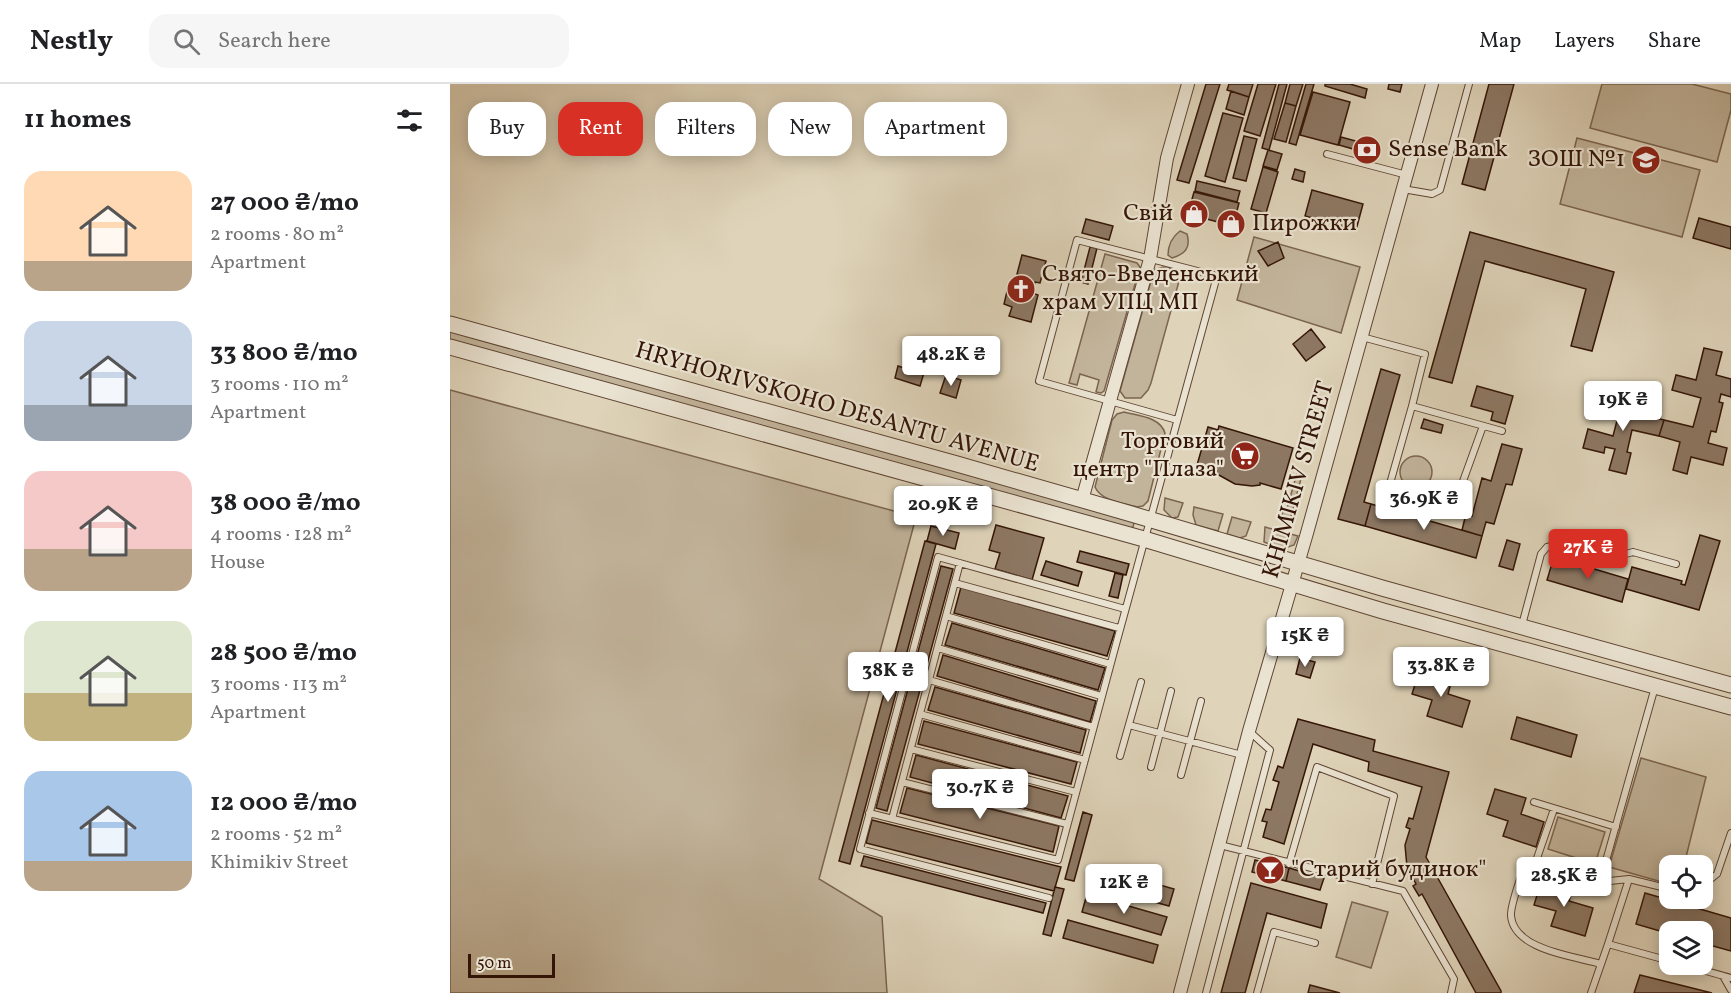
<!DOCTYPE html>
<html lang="en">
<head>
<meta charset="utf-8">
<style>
  body { margin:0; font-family:Vollkorn,serif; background:#f6f6f6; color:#202124; height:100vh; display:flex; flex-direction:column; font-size:22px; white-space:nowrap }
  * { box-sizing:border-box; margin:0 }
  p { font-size:20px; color:#757577 }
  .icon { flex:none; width:33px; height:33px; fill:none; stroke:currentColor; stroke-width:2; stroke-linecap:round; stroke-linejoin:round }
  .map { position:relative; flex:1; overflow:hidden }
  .panel { display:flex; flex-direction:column; background:#fff; width:450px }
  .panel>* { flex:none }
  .top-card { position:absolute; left:18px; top:18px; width:570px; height:54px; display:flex; gap:12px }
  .tools { position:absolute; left:1209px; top:771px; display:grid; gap:12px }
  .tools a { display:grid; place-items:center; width:54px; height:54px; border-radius:12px; background:#fff; box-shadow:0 3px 15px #0003; font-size:30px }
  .scale { position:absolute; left:18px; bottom:15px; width:87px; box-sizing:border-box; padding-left:6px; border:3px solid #341506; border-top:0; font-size:16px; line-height:21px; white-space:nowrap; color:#341506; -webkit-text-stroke:4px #eae3d2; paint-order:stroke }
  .price { position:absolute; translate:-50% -51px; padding:0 14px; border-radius:6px; background:#fff; color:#222; font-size:20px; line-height:39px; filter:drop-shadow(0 2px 3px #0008) }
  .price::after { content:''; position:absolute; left:50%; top:36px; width:18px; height:14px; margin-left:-9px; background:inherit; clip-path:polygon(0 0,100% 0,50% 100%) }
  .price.selected { background:#d93025; color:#fff }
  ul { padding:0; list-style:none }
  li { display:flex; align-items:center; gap:18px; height:150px; padding:0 24px }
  li span { display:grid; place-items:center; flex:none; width:168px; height:120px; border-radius:18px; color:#555 }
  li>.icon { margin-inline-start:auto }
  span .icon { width:72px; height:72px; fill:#fffc; stroke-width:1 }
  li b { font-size:26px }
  h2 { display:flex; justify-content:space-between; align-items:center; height:72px; padding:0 24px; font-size:26px }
  .chip { padding:0 21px; border-radius:18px; background:#fff; box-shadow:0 3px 15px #0003; font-size:21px; line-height:54px }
  .chip.selected { background:#d93025; color:#fff }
  header { display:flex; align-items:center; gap:36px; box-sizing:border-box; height:84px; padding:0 30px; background:#fff; border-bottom:2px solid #e0e0e0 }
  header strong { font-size:28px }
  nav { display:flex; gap:33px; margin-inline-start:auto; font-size:21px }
  .search { width:420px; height:54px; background:#f6f6f6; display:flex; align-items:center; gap:15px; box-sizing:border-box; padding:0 21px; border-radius:18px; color:#757577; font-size:22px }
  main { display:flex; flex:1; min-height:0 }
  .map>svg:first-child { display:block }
</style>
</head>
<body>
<header>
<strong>Nestly</strong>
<div class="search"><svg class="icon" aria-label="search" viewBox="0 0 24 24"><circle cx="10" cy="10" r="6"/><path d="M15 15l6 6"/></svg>Search here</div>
<nav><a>Map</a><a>Layers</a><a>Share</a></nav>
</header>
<main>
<section class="panel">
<h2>11 homes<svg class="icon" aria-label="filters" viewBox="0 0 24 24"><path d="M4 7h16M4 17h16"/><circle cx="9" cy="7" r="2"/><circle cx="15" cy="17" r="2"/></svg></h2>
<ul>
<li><span style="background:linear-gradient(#ffd9b3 75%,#b9a48a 0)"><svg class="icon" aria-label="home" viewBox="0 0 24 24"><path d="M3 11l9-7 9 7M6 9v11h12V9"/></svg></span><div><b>27 000 ₴/mo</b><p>2 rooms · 80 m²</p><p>Apartment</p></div></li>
<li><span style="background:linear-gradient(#c9d6e8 70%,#9aa5b1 0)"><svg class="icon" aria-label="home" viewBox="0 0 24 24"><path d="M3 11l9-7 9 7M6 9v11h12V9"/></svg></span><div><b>33 800 ₴/mo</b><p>3 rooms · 110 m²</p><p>Apartment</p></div></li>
<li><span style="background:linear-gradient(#f6c9c9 65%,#b9a48a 0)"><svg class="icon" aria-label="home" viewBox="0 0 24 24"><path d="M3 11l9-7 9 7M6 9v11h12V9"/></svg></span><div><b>38 000 ₴/mo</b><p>4 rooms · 128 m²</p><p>House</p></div></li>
<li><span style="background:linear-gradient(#dfe7d0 60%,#c2b280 0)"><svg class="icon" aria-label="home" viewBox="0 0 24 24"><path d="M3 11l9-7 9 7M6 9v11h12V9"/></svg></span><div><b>28 500 ₴/mo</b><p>3 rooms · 113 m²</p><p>Apartment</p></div></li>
<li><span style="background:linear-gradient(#a9c7e8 75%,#b9a48a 0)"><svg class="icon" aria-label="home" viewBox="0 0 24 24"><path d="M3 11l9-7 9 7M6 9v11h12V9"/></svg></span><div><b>12 000 ₴/mo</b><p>2 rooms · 52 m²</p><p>Khimikiv Street</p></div></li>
</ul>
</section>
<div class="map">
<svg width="1281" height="909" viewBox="0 0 1281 909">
  <rect width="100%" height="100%" fill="#dfd4ba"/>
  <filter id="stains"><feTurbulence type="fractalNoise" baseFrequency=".00333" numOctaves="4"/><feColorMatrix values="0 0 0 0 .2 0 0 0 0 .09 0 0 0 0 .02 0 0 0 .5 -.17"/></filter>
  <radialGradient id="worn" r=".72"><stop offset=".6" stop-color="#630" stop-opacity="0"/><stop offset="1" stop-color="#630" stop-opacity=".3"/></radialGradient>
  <path fill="#c2b49b" stroke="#7b6450" stroke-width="1.5" d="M1152,0H1242L1281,10V26L1267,78L1140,44Z
    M1127,54L1250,86L1232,153L1110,120Z
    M730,147L737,150C741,164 735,170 722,174L718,171C718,160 722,153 730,147Z
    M804,153L910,183L891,249L787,216Z
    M655,170L687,179L690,183L654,307L651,309L646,308L649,296L630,290L627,301L619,299Z
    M713,183L727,185L731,190L701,299L698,306L691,314H675L670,307L704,186Z
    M0,247L682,436L684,439L683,443L680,444L590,421L0,256Z
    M0,306L466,433L369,795L432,833L437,909H0Z
    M674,328C689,332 710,333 715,349L698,417L693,422L687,423C673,419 651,417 645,403L662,336L667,330Z
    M950 388a16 16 0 1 1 32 0a16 16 0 1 1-32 0Z
    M847,389L852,391L840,436L831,433L833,428H836Z
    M715,414L733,419L728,433L722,434L714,426Z
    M744,423L773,430L768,447L746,441L743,431Z
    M782,433L801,438L796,452L790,454L777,450Z
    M815,443L848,452L844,461L832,465L814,458Z
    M1191,674L1256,693L1234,781L1220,782L1219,800L1159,783Z
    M1108,733L1155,748L1145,780L1098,765Z
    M902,818L938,828L921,884L886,873Z"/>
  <path fill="#8d7864" stroke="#341506" stroke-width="1.5" d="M756,0H770L739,99L727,96Z
    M779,0H803L799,13L777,6Z
    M808,0H826L810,52L794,47Z
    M829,0H837L819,66L812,64Z
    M840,0H853L846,22L835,19Z
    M856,0H864L846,61L839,59Z
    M875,0H900L917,5L915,14L875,2Z
    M939,0H952L950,8L938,5Z
    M1039,0H1064L1035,106L1012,100Z
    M781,7L799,13L794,31L776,25Z
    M863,8L900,18L888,61L850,51Z
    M835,19L846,22L836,58L824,55Z
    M773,29L793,34L775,98L755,92Z
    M794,52L807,55L796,97L783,94Z
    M891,53L920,61L917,69L889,61Z
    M818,66L832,70L827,86L813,82Z
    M813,83L828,88L816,129L801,125Z
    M845,85L855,88L853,98L842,95Z
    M747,97L790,107L787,118L745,107Z
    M862,106L913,120L906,146L855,132Z
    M744,108L789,119L783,142L738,130Z
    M1249,134L1281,143V165L1243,154Z
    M636,135L663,142L659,156L632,149Z
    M1020,148L1164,188L1142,267L1121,262L1136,205L1035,177L1002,299L979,293Z
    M828,158L834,174L818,182L808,167Z
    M640,163L647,164L638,200L631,198Z
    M572,171L596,177L590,199L585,198L582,209L588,211L581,238L559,232L562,223L554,220L559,199L567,201L570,191L567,190Z
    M861,245L875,263L856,277L843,260Z
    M1254,264L1272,268L1266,291L1281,295V313L1271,310L1269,318L1273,319L1266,348L1261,347L1258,359L1277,364L1273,381L1241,373L1237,390L1223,386L1230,358L1209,352L1214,336L1243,343L1251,314L1222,306L1226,291L1246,296Z
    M460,278L476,282L470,302L445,294L448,282L458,285Z
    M931,285L950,291L914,418L921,420L915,442L888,435Z
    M496,291L511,296L506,314L490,309Z
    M1027,302L1063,312L1055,340L1041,336L1043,328L1021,322Z
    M1169,306L1187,311L1183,328L1214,336L1209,352L1182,346L1177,368L1181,369L1176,390L1159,386L1165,365L1155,363L1154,369L1133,364L1138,345L1163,352L1169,329L1164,327Z
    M974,335L993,341L991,349L971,344Z
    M769,342L843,364L831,405L810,399V401L802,402L785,400L767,390V387L747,381L758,343L768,346Z
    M1052,360L1072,365L1062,401L1056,400L1044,440L1036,438L1032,452L1012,446L1016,430L1022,432L1032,394L1041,397Z
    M921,420L1032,452L1026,474L915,442Z
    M546,441L594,454L582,496L545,485L550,469L539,466Z
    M481,442L509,449L505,465L477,457Z
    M1250,451L1270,457L1249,526L1176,505L1182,483L1232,497L1231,500L1235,501Z
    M1057,456L1070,460L1063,486L1049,482Z
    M475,457L486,460L400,780L389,777Z
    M630,467L679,480L676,491L627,478Z
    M1104,473L1178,495L1172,518L1097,496Z
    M596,477L632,488L628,502L591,491Z
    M491,482L503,485L437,727L426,724Z
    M665,489L673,491L668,514L659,512Z
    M511,503L665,547L657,572L504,529Z
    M502,539L655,584L648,606L495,561Z
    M493,571L646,617L640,638L487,592Z
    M850,574L865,578L860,594L846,590Z
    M970,585L1002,595L998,610L1020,617L1012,643L977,632L982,616L962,610Z
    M485,603L636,646L630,669L478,626Z
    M1067,633L1127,651L1121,673L1061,655Z
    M848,635L925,656L923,667L999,688L976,773L1051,907V909H1026L972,810L969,812L963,802L966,800L957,783L955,761L960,745L956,743L959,734L963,735L972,703L918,687L919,678L863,660L834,760L813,753L817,738L812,737L816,725L821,726L829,698L823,696L828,682L833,684Z
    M474,637L627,678L621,700L468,660Z
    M466,671L618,712L611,734L460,693Z
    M457,704L609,742L603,768L450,729Z
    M1045,705L1076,714L1071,730L1094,738L1086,763L1053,752L1058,737L1037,730Z
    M633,728L642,731L624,797L615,795Z
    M422,736L611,783L604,807L416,759Z
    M414,772L596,819L593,829L411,782Z
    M805,776L839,784L836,797L802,788Z
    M644,782L724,805L719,822L639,800Z
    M839,784L874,794L870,806L836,797Z
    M1092,795L1123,804L1119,817L1143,824L1135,852L1101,842L1106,827L1084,821Z
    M801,799L877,820L871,844L817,829L795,909H771Z
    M605,803L614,805L601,852L593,850Z
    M1195,809L1281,834V867L1252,859V848H1220V850L1186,840Z
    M637,810L717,833L711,851L632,828Z
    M618,836L708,861L703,879L613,854Z
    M1190,891L1262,909H1184Z
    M860,901L890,909H858Z"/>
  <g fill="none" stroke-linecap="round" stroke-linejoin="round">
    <g stroke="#5f4533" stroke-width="8">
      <path id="service" d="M877,70L957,91
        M953,105L982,110L990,106L1019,0
        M912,253L975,270L962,322L1052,347
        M962,322L939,403L1004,422L1033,342
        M488,435L495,401
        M505,499L669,544
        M496,532L660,580
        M1072,541L1091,470L1097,463L1107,461L1158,475L1183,468L1226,480
        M488,564L651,612
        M479,596L643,643
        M470,630L635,676
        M679,641L792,671
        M461,665L626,708
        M670,672L691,598
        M701,683L721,607
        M731,691L751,617
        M452,698L617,740
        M1084,718L1166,743
        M419,729L608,776C660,581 713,387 767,192L627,156L589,297L727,336
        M442,735L510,479
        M770,761L953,807L1004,895L1001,909
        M839,780L867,683L944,712L922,800
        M1085,780L1104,725
        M1179,795L1158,860L1220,877
        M1150,798L1205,603
        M1252,802L1267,790L1281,749
        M599,814L410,765L488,473L675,525
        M1151,880C1124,872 1064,866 1061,832C1060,821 1072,790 1076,778L1150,798L1179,795L1220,805
        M1231,880L1281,894
        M1273,892L1281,906
        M756,909L820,666L800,648
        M807,909L824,848L865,859
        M1141,909L1158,860"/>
    </g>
    <g stroke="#5f4533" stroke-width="14">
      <path id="minor" d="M632,416L700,175L717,74L738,0
        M730,909L799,647L857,449L982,0"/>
    </g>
    <g stroke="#5f4533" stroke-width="17">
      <path id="tertiary" d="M0,240L507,380L678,429L932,504L1281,601
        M0,263L694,455L933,527L1281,623"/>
    </g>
    <use href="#service" stroke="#eae3d2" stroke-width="6"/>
    <use href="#minor" stroke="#eae3d2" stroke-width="12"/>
    <use href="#tertiary" stroke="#eae3d2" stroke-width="15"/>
  </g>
  <defs>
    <g id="bank-disc" transform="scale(1.5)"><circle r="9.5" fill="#8f2418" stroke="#eae3d2"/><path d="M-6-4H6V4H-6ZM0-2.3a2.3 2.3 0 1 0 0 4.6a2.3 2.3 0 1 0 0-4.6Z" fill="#fff"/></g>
    <g id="school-disc" transform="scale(1.5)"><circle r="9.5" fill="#8f2418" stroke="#eae3d2"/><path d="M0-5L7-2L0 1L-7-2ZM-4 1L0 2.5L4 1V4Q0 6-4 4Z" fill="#fff"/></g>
    <g id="shop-disc" transform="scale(1.5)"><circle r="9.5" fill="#8f2418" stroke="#eae3d2"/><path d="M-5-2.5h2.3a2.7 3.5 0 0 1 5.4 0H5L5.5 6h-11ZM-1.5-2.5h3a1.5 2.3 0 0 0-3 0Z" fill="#fff"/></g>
    <g id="church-disc" transform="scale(1.5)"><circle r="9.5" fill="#8f2418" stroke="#eae3d2"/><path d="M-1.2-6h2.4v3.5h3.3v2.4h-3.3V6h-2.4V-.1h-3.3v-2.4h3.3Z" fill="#fff"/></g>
    <g id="supermarket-disc" transform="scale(1.5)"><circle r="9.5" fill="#8f2418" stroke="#eae3d2"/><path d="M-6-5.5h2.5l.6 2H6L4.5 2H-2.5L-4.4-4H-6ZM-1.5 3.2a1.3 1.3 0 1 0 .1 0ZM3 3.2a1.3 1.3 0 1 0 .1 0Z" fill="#fff"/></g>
    <g id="bar-disc" transform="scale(1.5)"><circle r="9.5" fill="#8f2418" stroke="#eae3d2"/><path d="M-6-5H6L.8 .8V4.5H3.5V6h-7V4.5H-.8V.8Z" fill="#fff"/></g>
  </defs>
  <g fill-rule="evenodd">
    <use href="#bank-disc" x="917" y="66"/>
    <use href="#school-disc" x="1196" y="76"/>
    <use href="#shop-disc" x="744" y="130"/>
    <use href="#shop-disc" x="781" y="140"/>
    <use href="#church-disc" x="571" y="205"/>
    <use href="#supermarket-disc" x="795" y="372"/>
    <use href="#bar-disc" x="820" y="786"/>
  </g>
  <g text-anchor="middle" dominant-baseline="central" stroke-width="4.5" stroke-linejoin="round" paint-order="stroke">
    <g font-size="24" fill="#341506" stroke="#eae3d2" text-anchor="start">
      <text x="938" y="66">Sense Bank</text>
      <text x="1175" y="76" text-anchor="end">ЗОШ №1</text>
      <text x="723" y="130" text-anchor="end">Свій</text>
      <text x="802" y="140">Пирожки</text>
      <text x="592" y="191">Свято-Введенський<tspan x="592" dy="28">храм УПЦ МП</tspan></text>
      <text x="774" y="358" text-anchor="end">Торговий<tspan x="774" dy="28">центр "Плаза"</tspan></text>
      <text x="841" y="786">"Старий будинок"</text>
    </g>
    <g font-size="24" fill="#341506" stroke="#eae3d2">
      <text transform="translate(387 324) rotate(16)">HRYHORIVSKOHO DESANTU AVENUE</text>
      <text transform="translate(849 396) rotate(-74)">KHIMIKIV STREET</text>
    </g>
  </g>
  <rect width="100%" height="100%" filter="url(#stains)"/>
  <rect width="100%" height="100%" fill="url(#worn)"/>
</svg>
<div class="tools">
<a><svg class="icon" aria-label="locate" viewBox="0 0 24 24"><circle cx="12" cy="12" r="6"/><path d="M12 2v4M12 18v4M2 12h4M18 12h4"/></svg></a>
<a><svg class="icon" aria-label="layers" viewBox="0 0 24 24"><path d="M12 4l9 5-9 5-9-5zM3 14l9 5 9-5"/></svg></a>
</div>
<div class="scale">50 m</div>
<b class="price" style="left:501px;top:303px">48.2K ₴</b>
<b class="price" style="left:1173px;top:348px">19K ₴</b>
<b class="price" style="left:974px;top:447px">36.9K ₴</b>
<b class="price" style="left:493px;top:453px">20.9K ₴</b>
<b class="price selected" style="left:1138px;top:496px">27K ₴</b>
<b class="price" style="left:855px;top:584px">15K ₴</b>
<b class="price" style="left:991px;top:614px">33.8K ₴</b>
<b class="price" style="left:438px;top:619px">38K ₴</b>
<b class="price" style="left:530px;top:736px">30.7K ₴</b>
<b class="price" style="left:1114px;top:824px">28.5K ₴</b>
<b class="price" style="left:674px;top:831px">12K ₴</b>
<div class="top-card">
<a class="chip">Buy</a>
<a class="chip selected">Rent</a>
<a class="chip">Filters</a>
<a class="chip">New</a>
<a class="chip">Apartment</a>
</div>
</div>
</main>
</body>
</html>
